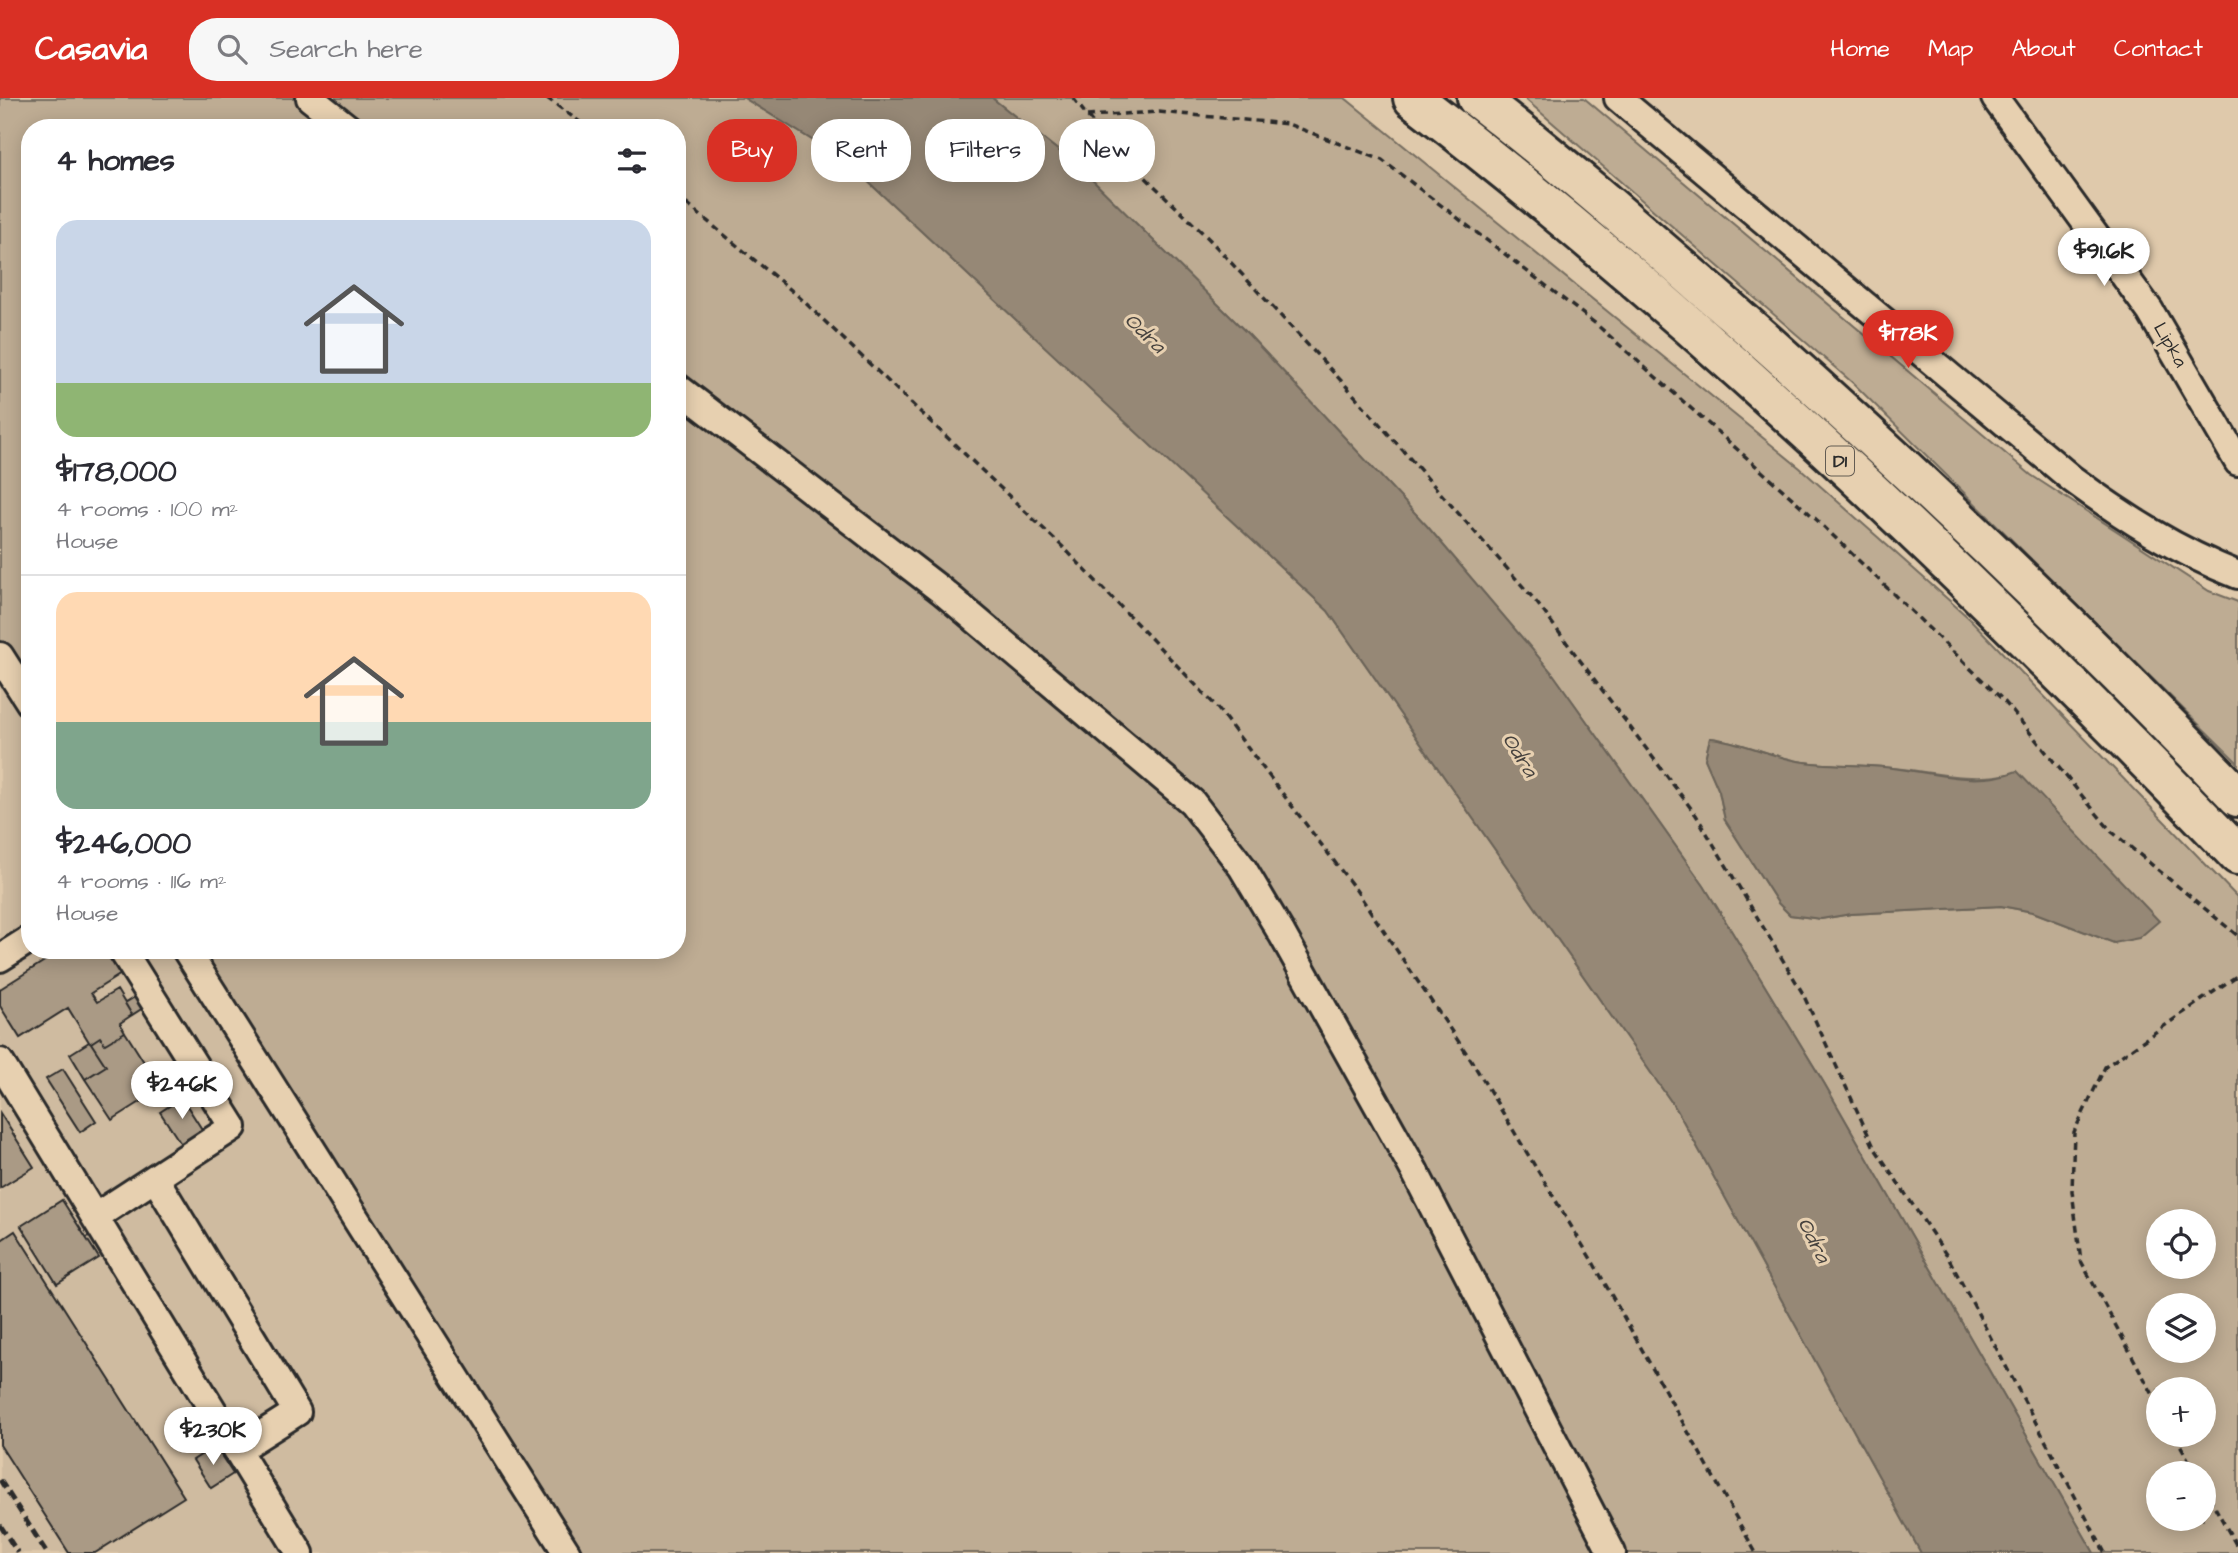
<!DOCTYPE html>
<html lang="en">
<head>
<meta charset="utf-8">
<style>
  body { margin:0; font-family:"Architects Daughter",sans-serif; background:#f7f7f7; color:#2b2b33; height:100vh; display:flex; flex-direction:column; font-size:26px; white-space:nowrap }
  * { box-sizing:border-box; margin:0 }
  p { font-size:23px; color:#7c7c81 }
  .icon { flex:none; width:38px; height:38px; fill:none; stroke:currentColor; stroke-width:2; stroke-linecap:round; stroke-linejoin:round }
  .map { position:relative; flex:1; overflow:hidden }
  .details { position:absolute; left:21px; top:21px; width:665px; height:840px; display:flex; flex-direction:column; background:#fff; border-radius:28px; box-shadow:0 4px 18px #0003 }
  .details>* { flex:none }
  .banner { position:absolute; left:707px; top:21px; width:665px; height:63px; display:flex; gap:14px }
  .buttons { position:absolute; left:2146px; top:1111px; display:grid; gap:14px }
  .buttons a { display:grid; place-items:center; width:70px; height:70px; border-radius:50%; background:#fff; box-shadow:0 4px 18px #0003; font-size:35px }
  .price { position:absolute; translate:-50% -60px; padding:0 16px; border-radius:24px; background:#fff; color:#222; font-size:23px; line-height:46px; filter:drop-shadow(0 2px 4px #0008) }
  .price::after { content:''; position:absolute; left:50%; top:42px; width:21px; height:16px; margin-left:-10px; background:inherit; clip-path:polygon(0 0,100% 0,50% 100%) }
  .price.on { background:#d93025; color:#fff }
  ul { padding:0; list-style:none }
  li { display:grid; align-content:center; gap:14px; height:371px; padding:0 35px }
  li+li { border-top:2px solid #e1e1e2 }
  li span { display:grid; place-items:center; height:217px; border-radius:21px; color:#555 }
  li>.icon { margin-inline-start:auto }
  span .icon { width:126px; height:126px; fill:#fffc; stroke-width:1 }
  li b { font-size:30px }
  h2 { display:flex; justify-content:space-between; align-items:center; height:84px; padding:0 35px; font-size:30px }
  .tag { padding:0 24px; border-radius:28px; background:#fff; box-shadow:0 4px 18px #0003; font-size:24px; line-height:63px }
  .tag.on { background:#d93025; color:#fff }
  header { display:flex; align-items:center; gap:42px; box-sizing:border-box; height:98px; padding:0 35px; background:#d93025; color:#fff }
  header strong { font-size:33px }
  nav { display:flex; gap:38px; margin-inline-start:auto; font-size:24px }
  .search { width:490px; height:63px; background:#f7f7f7; display:flex; align-items:center; gap:18px; box-sizing:border-box; padding:0 24px; border-radius:28px; color:#7c7c81; font-size:26px }
  .map>svg:first-child { display:block }
</style>
</head>
<body>
<header>
<strong>Casavia</strong>
<div class="search"><svg class="icon" aria-label="search" viewBox="0 0 24 24"><circle cx="10" cy="10" r="6"/><path d="M15 15l6 6"/></svg>Search here</div>
<nav><a>Home</a><a>Map</a><a>About</a><a>Contact</a></nav>
</header>
<div class="map">
<svg width="2238" height="1455" viewBox="0 0 2238 1455">
  <rect width="100%" height="100%" fill="#dfc9ab"/>
  <filter id="ink" filterUnits="userSpaceOnUse"><feTurbulence type="fractalNoise" baseFrequency=".0143" numOctaves="2"/><feDisplacementMap in="SourceGraphic" scale="14" xChannelSelector="R" yChannelSelector="G"/><feConvolveMatrix kernelMatrix="1 2 1 2 8 2 1 2 1" color-interpolation-filters="sRGB"/></filter>
  <g filter="url(#ink)">
    <path fill="#cfbba0" d="M0,558L30,605V852H186L567,1455H0Z"/>
    <path fill="#beac93" stroke="#746c5f" stroke-width="2" fill-rule="evenodd" d="M0,0H744L846,63L1328,513L1677,1012L1921,1455H567L186,852H677V30H30V605L0,558Z
      M992,0H1345L1800,370L1970,521L2238,800V1455H2094L1824,985L1704,788L1553,576L1427,428L1248,236L1079,69ZM1710,640C1741,643 1767,657 1798,663C1825,668 1855,666 1883,669C1925,672 1964,684 2005,677L2114,845L2033,814L2001,808L1851,816L1821,821L1790,817L1778,805L1725,722L1719,693L1705,661ZM2158,1124H2203V1169H2158ZM2158,1208H2203V1253H2158ZM2158,1292H2203V1337H2158ZM2158,1376H2203V1421H2158Z
      M1524,0H1584L2031,377L2209,493L2238,504V665L1854,286Z"/>
    <path fill="#968876" stroke="#6b6358" stroke-width="2" d="M744,0H992L1079,69L1248,236L1427,428L1553,576L1704,788L1824,985L2094,1455H1921L1677,1012L1328,513L846,63Z
      M1710,640C1741,643 1766,657 1798,663C1826,668 1856,666 1884,669C1929,673 1974,690 2017,673L2159,823L2139,840L2114,845L2033,814L2001,808L1851,816L1821,821L1790,817L1778,805L1725,722L1719,693L1705,661Z"/>
    <path fill="#aa9a85" stroke="#2b2b2b" stroke-width="2" d="M62,852H113L129,871L91,895L97,904L117,892L132,917L120,925L125,934L105,946L100,939L91,945L106,968L85,981L70,956L89,944L68,910L20,940L0,908V891Z
      M138,897L146,908L132,917L125,905Z
      M125,934L161,991L112,1022L85,981L106,968L91,945L100,939L105,946Z
      M63,971L96,1023L80,1034L46,981Z
      M182,1000L203,1033L181,1046L160,1014Z
      M0,1015L34,1069L0,1090Z
      M62,1102L99,1160L57,1186L21,1128Z
      M15,1133L184,1399L95,1455H69L0,1347V1143Z
      M215,1348L233,1376L211,1390L193,1362Z"/>
    <g fill="none" stroke-linecap="round" stroke-linejoin="round">
      <g stroke="#2b2b2b" stroke-width="32">
        <path id="minor" d="M310,0L348,30
          M1618,0L2072,381C2125,420 2177,453 2238,477
          M1995,0L2150,213L2238,364
          M677,289L942,493L1192,704L1242,769L1282,836L1415,1074L1612,1455
          M0,558L30,605
          M186,852L567,1455
          M0,860L30,841
          M0,964L300,1455
          M155,1080L297,1314L237,1352
          M95,1119L233,1029L122,852"/>
      </g>
      <g stroke="#2b2b2b" stroke-width="44">
        <path id="highway" d="M1413,0C1709,228 1979,488 2238,757
          M1477,0C1565,68 1649,142 1733,215C1908,369 2076,530 2238,699"/>
      </g>
      <path stroke="#2b2b2b" stroke-width="3.5" stroke-dasharray="7 5" stroke-linecap="butt" d="M547,0L588,30
        M1073,0L1104,39L1209,141L1347,289L1534,501L1696,717L1802,894L1874,1049L1949,1161L2105,1455
        M1087,18L1159,14L1288,26L1382,62L1596,226L1818,423L2004,603L2111,733L2238,838
        M677,98L797,197L1065,451L1215,607L1356,792L1471,962L1594,1166L1756,1455
        M2158,1306L2081,1163L2072,1093L2074,1034L2105,969L2238,877
        M2175,1337L2196,1376
        M2203,1388L2238,1450"/>
      <use href="#minor" stroke="#e7d0b0" stroke-width="26"/>
      <use href="#highway" stroke="#e7d0b0" stroke-width="38"/>
      <path stroke="#2b2b2b" stroke-width="5" stroke-dasharray="10 5" stroke-linecap="butt" d="M0,1382L47,1455
        M0,1427L18,1455"/>
    </g>
  </g>
  <g text-anchor="middle" dominant-baseline="central" stroke-width="6" stroke-linejoin="round" paint-order="stroke">
    <rect fill="#e7d0b0" stroke="#635c53" stroke-width="2" x="1826" y="348.5" width="28" height="29" rx="5"/>
    <g font-size="18" font-weight="bold" fill="#2b2b2b">
      <text x="1840" y="363">D1</text>
    </g>
    <g font-size="19" fill="#2b2b2b" stroke="#e7d0b0">
      <text transform="translate(2170 247) rotate(60)">Lipka</text>
    </g>
    <g font-size="21" font-style="italic" fill="#46423e" stroke="#e7d0b0">
      <text transform="translate(1145 235) rotate(44)">Odra</text>
      <text transform="translate(1520 657) rotate(58)">Odra</text>
      <text transform="translate(1814 1142) rotate(63)">Odra</text>
    </g>
  </g>
</svg>
<div class="buttons">
<a><svg class="icon" aria-label="locate" viewBox="0 0 24 24"><circle cx="12" cy="12" r="6"/><path d="M12 2v4M12 18v4M2 12h4M18 12h4"/></svg></a>
<a><svg class="icon" aria-label="layers" viewBox="0 0 24 24"><path d="M12 4l9 5-9 5-9-5zM3 14l9 5 9-5"/></svg></a>
<a>+</a>
<a>−</a>
</div>
<b class="price" style="left:2104px;top:190px">$91.6K</b>
<b class="price on" style="left:1908px;top:272px">$178K</b>
<b class="price" style="left:182px;top:1023px">$246K</b>
<b class="price" style="left:213px;top:1369px">$230K</b>
<div class="banner">
<a class="tag on">Buy</a>
<a class="tag">Rent</a>
<a class="tag">Filters</a>
<a class="tag">New</a>
</div>
<section class="details">
<h2>4 homes<svg class="icon" aria-label="filters" viewBox="0 0 24 24"><path d="M4 7h16M4 17h16"/><circle cx="9" cy="7" r="2"/><circle cx="15" cy="17" r="2"/></svg></h2>
<ul>
<li><span style="background:linear-gradient(#c9d6e8 75%,#8fb573 0)"><svg class="icon" aria-label="home" viewBox="0 0 24 24"><path d="M3 11l9-7 9 7M6 9v11h12V9"/></svg></span><div><b>$178,000</b><p>4 rooms · 100 m²</p><p>House</p></div></li>
<li><span style="background:linear-gradient(#ffd9b3 60%,#7fa58c 0)"><svg class="icon" aria-label="home" viewBox="0 0 24 24"><path d="M3 11l9-7 9 7M6 9v11h12V9"/></svg></span><div><b>$246,000</b><p>4 rooms · 116 m²</p><p>House</p></div></li>
</ul>
</section>
</div>
</body>
</html>
